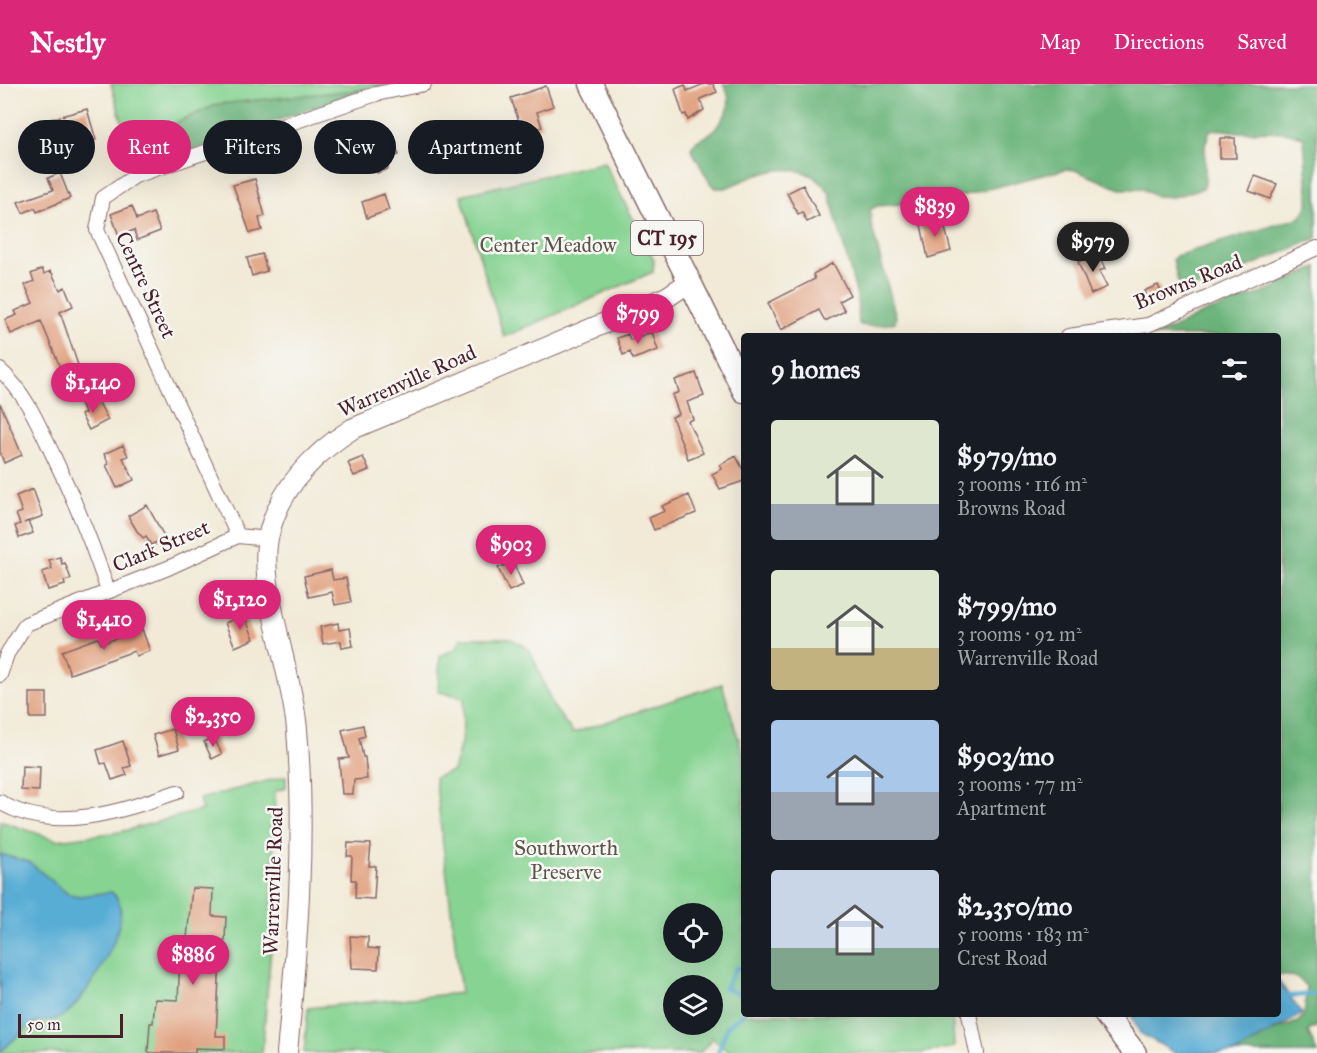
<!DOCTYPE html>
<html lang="en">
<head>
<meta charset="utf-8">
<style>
  body { margin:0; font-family:"IM FELL Great Primer",serif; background:#20242c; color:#f1f3f6; height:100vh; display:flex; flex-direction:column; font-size:22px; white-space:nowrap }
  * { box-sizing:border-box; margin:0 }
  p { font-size:20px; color:#9ea1a6 }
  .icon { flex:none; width:33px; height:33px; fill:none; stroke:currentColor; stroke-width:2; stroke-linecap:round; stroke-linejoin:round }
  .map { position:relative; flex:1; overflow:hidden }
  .side { position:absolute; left:741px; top:249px; width:540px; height:684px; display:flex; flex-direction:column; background:#171b24; border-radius:6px; box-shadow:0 6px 24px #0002 }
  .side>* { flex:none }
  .top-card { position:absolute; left:18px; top:36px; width:570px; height:54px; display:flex; gap:12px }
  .buttons { position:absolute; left:663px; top:819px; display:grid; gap:12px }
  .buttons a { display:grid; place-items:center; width:60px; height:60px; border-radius:50%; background:#171b24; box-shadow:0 6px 24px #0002; font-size:30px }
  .scale { position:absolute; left:18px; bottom:15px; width:105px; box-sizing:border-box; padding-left:6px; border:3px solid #4a1f2b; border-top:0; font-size:16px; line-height:21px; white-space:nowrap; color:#4a1f2b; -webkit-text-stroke:4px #f6f6f2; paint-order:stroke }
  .price { position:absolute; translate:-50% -51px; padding:0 14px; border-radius:21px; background:#db2777; color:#fff; font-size:20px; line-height:39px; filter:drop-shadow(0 2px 3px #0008) }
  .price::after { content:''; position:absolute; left:50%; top:36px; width:18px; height:14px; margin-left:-9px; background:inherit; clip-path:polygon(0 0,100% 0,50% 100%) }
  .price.active { background:#222; color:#fff }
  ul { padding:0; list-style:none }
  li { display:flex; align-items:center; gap:18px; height:150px; padding:0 30px }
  li span { display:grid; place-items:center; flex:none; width:168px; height:120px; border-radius:6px; color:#555 }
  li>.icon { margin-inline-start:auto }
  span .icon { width:72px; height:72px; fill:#fffc; stroke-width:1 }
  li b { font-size:26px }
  h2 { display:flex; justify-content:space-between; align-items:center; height:72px; padding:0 30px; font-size:26px }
  .pill { padding:0 21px; border-radius:27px; background:#171b24; box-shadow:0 6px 24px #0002; font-size:21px; line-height:54px }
  .pill.active { background:#db2777; color:#fff }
  header { display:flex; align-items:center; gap:36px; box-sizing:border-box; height:84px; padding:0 30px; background:#db2777; color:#fff }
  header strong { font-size:28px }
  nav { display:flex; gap:33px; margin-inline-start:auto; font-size:21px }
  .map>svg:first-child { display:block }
</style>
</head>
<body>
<header>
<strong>Nestly</strong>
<nav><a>Map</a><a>Directions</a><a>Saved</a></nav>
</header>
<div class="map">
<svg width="1317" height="969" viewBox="0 0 1317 969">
  <rect width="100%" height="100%" fill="#f6f6f2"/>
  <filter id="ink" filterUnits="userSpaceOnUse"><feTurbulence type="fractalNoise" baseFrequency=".0167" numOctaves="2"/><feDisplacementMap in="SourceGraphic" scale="12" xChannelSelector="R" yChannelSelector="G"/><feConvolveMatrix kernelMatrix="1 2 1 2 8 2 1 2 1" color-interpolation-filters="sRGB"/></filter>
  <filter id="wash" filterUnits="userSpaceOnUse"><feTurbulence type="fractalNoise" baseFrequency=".008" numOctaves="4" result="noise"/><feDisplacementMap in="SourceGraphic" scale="24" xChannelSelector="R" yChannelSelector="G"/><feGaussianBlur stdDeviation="1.35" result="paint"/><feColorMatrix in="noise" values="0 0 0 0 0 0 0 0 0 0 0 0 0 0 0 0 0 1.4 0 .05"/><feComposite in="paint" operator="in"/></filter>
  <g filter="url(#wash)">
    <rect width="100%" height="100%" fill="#f2ead7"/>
    <path fill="#86d392" stroke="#68795e" stroke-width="1.5" fill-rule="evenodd" d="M111,0H392L333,11L218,20L153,49L131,69Z
      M604,78L654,176L653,188L504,253L461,111Z
      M461,554H510L530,566L553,622L573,649L722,600L744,673V930H952L954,963L921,969H732L712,954L700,969H304L308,924L461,909L435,693L453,687L462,655L464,613L438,608L440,572L456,565ZM674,830H712V868H674ZM674,902H712V940H674Z
      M286,692V704L275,707L271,864L262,969H0V737L57,756L120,748L202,726L199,715Z"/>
    <path fill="#6cb57c" stroke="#5b6a54" stroke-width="1.5" d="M723,0H1317V154L1205,201L1191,205L1178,198L1173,176L1176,172L1301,133L1308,120V110L1304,54C1284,44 1265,48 1243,48C1231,48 1222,44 1210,46L1205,61V100L1203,104L1173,113L1155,112L1143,105H1120L1075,86L1066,85L942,117L877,122L870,126L871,140L896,233L895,238C885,241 868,244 859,240L857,212L829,108C802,70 762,88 726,104H716L710,99L691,65C694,55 706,54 713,47C726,34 735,17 723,0Z
      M367,5L136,86L131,69L153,49L218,20Z
      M1317,183V942L1308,947L1317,969H1232L1263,950L1298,938L1304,931L1307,903L1297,893L1278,891V252H1152L1176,243L1201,230L1265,208Z"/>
    <path fill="#59add5" stroke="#526680" stroke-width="1.5" d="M0,770L29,778L68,810L80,812L111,808C143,828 86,914 66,930C57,938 45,935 35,939C23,944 11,960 0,968Z
      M1278,896L1302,930L1237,968L1229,969H1175L1140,949L1131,930H1278Z"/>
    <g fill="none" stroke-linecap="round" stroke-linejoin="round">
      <path stroke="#59add5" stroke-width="4.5" d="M744,884H736L725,904L744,912
        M1278,913L1317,910
        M718,969L728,941L744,929"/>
    </g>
    <g id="blocks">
      <path fill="#e1a180" d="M704,0H713L717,8L700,15L704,26L688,36L686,30L683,31L675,5L685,1L687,7Z
        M546,2L553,22L537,28L542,43L523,50L511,14Z
        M87,25L96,56L59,66L50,35Z
        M390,48L399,71L385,75L388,85L377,89L367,55Z
        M1220,54H1235L1236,74H1220Z
        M60,89L70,114L37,128L35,124L23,129L18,118L53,106L48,94Z
        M1255,92L1277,100L1270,115L1249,107Z
        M255,95L265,132L259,134L262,146L250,149L233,101Z
        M803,101L819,132L807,138L802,128L798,130L787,109Z
        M384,110L389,126L367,134L362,118Z
        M132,122L137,135L153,129L160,147L137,156L134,146L119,152L111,130Z
        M935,132L940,146L945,144L951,167L928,174L920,136Z
        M1098,169L1105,185L1099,187L1107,203L1091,210L1078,178Z
        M262,170L267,187L252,192L247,174Z
        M833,179L850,211L839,217L845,227L825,237L819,226L781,246L768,219L815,195L813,190Z
        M42,185L44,190L51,187L60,206L65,203L73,222L60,228L78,281L62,288L41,237L11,250L5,236L17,231L15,227L33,219L25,201L34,197L31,190Z
        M1158,201L1163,212L1149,218L1144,207Z
        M652,248L658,266L633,275L630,268L623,271L617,254L628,250L630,256Z
        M696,289L704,312L687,318L693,335L688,337L703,369L688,375L672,333L679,330L672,311L679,308L675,296Z
        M96,313L108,336L89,346L81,331L85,329L81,321Z
        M0,319L22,371L4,379L0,368Z
        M123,361L128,372L123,374L134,396L117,404L106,381L109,380L104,370Z
        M736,372L744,388V397L720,405L712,390L722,385L720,381Z
        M363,373L369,386L354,392L348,379Z
        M33,405L43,432L24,439L28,437L33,449L19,454L15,442L20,440L16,430L22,428L16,412Z
        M689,411L696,429L654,446L649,434L665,427L662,422Z
        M147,421L165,454L151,461L146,452L143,454L137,447L128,432Z
        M60,473L62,480L65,479L71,495L64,497L65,501L48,506L42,488L52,485L49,476Z
        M513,478L523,501L509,507L498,484Z
        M331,486L333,496L346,494L351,518L335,521L332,508L309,513L304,492Z
        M244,531L254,555L235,563L225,539Z
        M338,539L339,546L350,544L353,562L342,564L341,557L323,560L320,543Z
        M142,545L150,567L136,572L134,567L70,590L62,567L98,554L101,560Z
        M30,609H47V634H30Z
        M363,641L365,652L359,654L363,673H365L367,695L354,696L353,710H342L339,675L349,674L342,646Z
        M173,645L179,665L159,671L153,651Z
        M214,654L222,670L212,675L204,658Z
        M123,657L131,682L124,684L127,691L112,696L106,679L101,680L97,666Z
        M22,682L40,683L39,707L21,706Z
        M348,759L371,760L369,782H376L374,815L355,814L356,796H351L352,772H347Z
        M192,804L213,805L212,832L226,833L225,857H221L216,952H225V965L195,964V969H151L148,967L150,939H153L155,915L178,916L181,853L187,854Z
        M350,852L368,853V864L379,865L378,885L352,884Z"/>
    </g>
  </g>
  <g filter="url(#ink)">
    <use href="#blocks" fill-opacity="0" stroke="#856667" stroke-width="1.5"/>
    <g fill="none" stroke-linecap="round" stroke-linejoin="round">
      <g stroke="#856667" stroke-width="16">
        <path id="minor" d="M1068,252L1148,241L1317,164
          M0,286C25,308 39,341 53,371C75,416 92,459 108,507
          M238,452L97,146L103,114L135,92L376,10L424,0
          M0,591L7,570L26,540L168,484L238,452L268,455
          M0,718C53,751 122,727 177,708
          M969,930L977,969"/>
      </g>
      <g stroke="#856667" stroke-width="22">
        <path id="secondary" d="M287,969C297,863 306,753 297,646C293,590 258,505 268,454C278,406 313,370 352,345L667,213L688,199"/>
      </g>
      <g stroke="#856667" stroke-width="25">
        <path id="primary" d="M591,0L744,307
          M1105,930L1135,969"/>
      </g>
      <use href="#minor" stroke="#fff" stroke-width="14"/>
      <use href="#secondary" stroke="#fff" stroke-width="20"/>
      <use href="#primary" stroke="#fff" stroke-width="22"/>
    </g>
  </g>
  <g text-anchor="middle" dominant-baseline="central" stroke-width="5" stroke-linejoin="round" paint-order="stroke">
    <rect fill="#f6f6f2" stroke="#7e6067" stroke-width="1.5" x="631" y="137" width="72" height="34" rx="4.5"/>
    <g font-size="20" font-weight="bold" fill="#4a1f2b">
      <text x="667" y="154">CT 195</text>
    </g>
    <g font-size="21" fill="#5c554a" stroke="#f6f6f2">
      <text x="548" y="161">Center Meadow</text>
      <text x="566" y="764">Southworth<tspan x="566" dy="24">Preserve</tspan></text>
    </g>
    <g font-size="21" fill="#4a1f2b" stroke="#f6f6f2">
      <text transform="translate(1188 198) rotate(-22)">Browns Road</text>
      <text transform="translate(146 201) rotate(65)">Centre Street</text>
      <text transform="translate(407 297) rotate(-24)">Warrenville Road</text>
      <text transform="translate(161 462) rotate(-23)">Clark Street</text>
      <text transform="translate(273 797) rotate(-88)">Warrenville Road</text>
    </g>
  </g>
</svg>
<div class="buttons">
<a><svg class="icon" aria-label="locate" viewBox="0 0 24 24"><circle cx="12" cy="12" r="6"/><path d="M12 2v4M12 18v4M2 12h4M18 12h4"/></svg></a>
<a><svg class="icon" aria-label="layers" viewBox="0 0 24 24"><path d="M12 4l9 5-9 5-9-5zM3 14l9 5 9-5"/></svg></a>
</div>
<div class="scale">50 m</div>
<b class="price" style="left:935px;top:154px">$839</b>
<b class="price active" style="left:1093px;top:189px">$979</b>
<b class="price" style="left:638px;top:261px">$799</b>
<b class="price" style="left:93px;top:330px">$1,140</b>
<b class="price" style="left:511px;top:492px">$903</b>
<b class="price" style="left:240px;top:547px">$1,120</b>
<b class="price" style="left:104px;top:567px">$1,410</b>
<b class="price" style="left:213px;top:664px">$2,350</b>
<b class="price" style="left:193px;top:902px">$886</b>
<div class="top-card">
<a class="pill">Buy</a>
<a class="pill active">Rent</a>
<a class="pill">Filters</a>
<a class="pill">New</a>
<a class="pill">Apartment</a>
</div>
<section class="side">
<h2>9 homes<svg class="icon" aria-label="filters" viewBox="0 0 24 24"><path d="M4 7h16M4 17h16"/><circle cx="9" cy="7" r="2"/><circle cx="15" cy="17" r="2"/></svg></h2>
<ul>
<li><span style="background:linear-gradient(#dfe7d0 70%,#9aa5b1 0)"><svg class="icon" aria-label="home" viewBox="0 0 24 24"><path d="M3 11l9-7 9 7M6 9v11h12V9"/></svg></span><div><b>$979/mo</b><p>3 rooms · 116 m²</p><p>Browns Road</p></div></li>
<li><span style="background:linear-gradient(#dfe7d0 65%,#c2b280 0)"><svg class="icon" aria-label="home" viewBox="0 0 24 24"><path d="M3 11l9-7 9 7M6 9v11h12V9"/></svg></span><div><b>$799/mo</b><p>3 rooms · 92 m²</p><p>Warrenville Road</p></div></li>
<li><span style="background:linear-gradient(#a9c7e8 60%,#9aa5b1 0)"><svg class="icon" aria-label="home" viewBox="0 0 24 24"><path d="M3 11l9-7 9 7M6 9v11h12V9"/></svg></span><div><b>$903/mo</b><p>3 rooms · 77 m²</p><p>Apartment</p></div></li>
<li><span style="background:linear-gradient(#c9d6e8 65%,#7fa58c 0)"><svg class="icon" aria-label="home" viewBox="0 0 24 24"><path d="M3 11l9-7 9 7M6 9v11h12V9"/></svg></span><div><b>$2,350/mo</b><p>5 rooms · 183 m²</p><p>Crest Road</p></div></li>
</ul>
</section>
</div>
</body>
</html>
